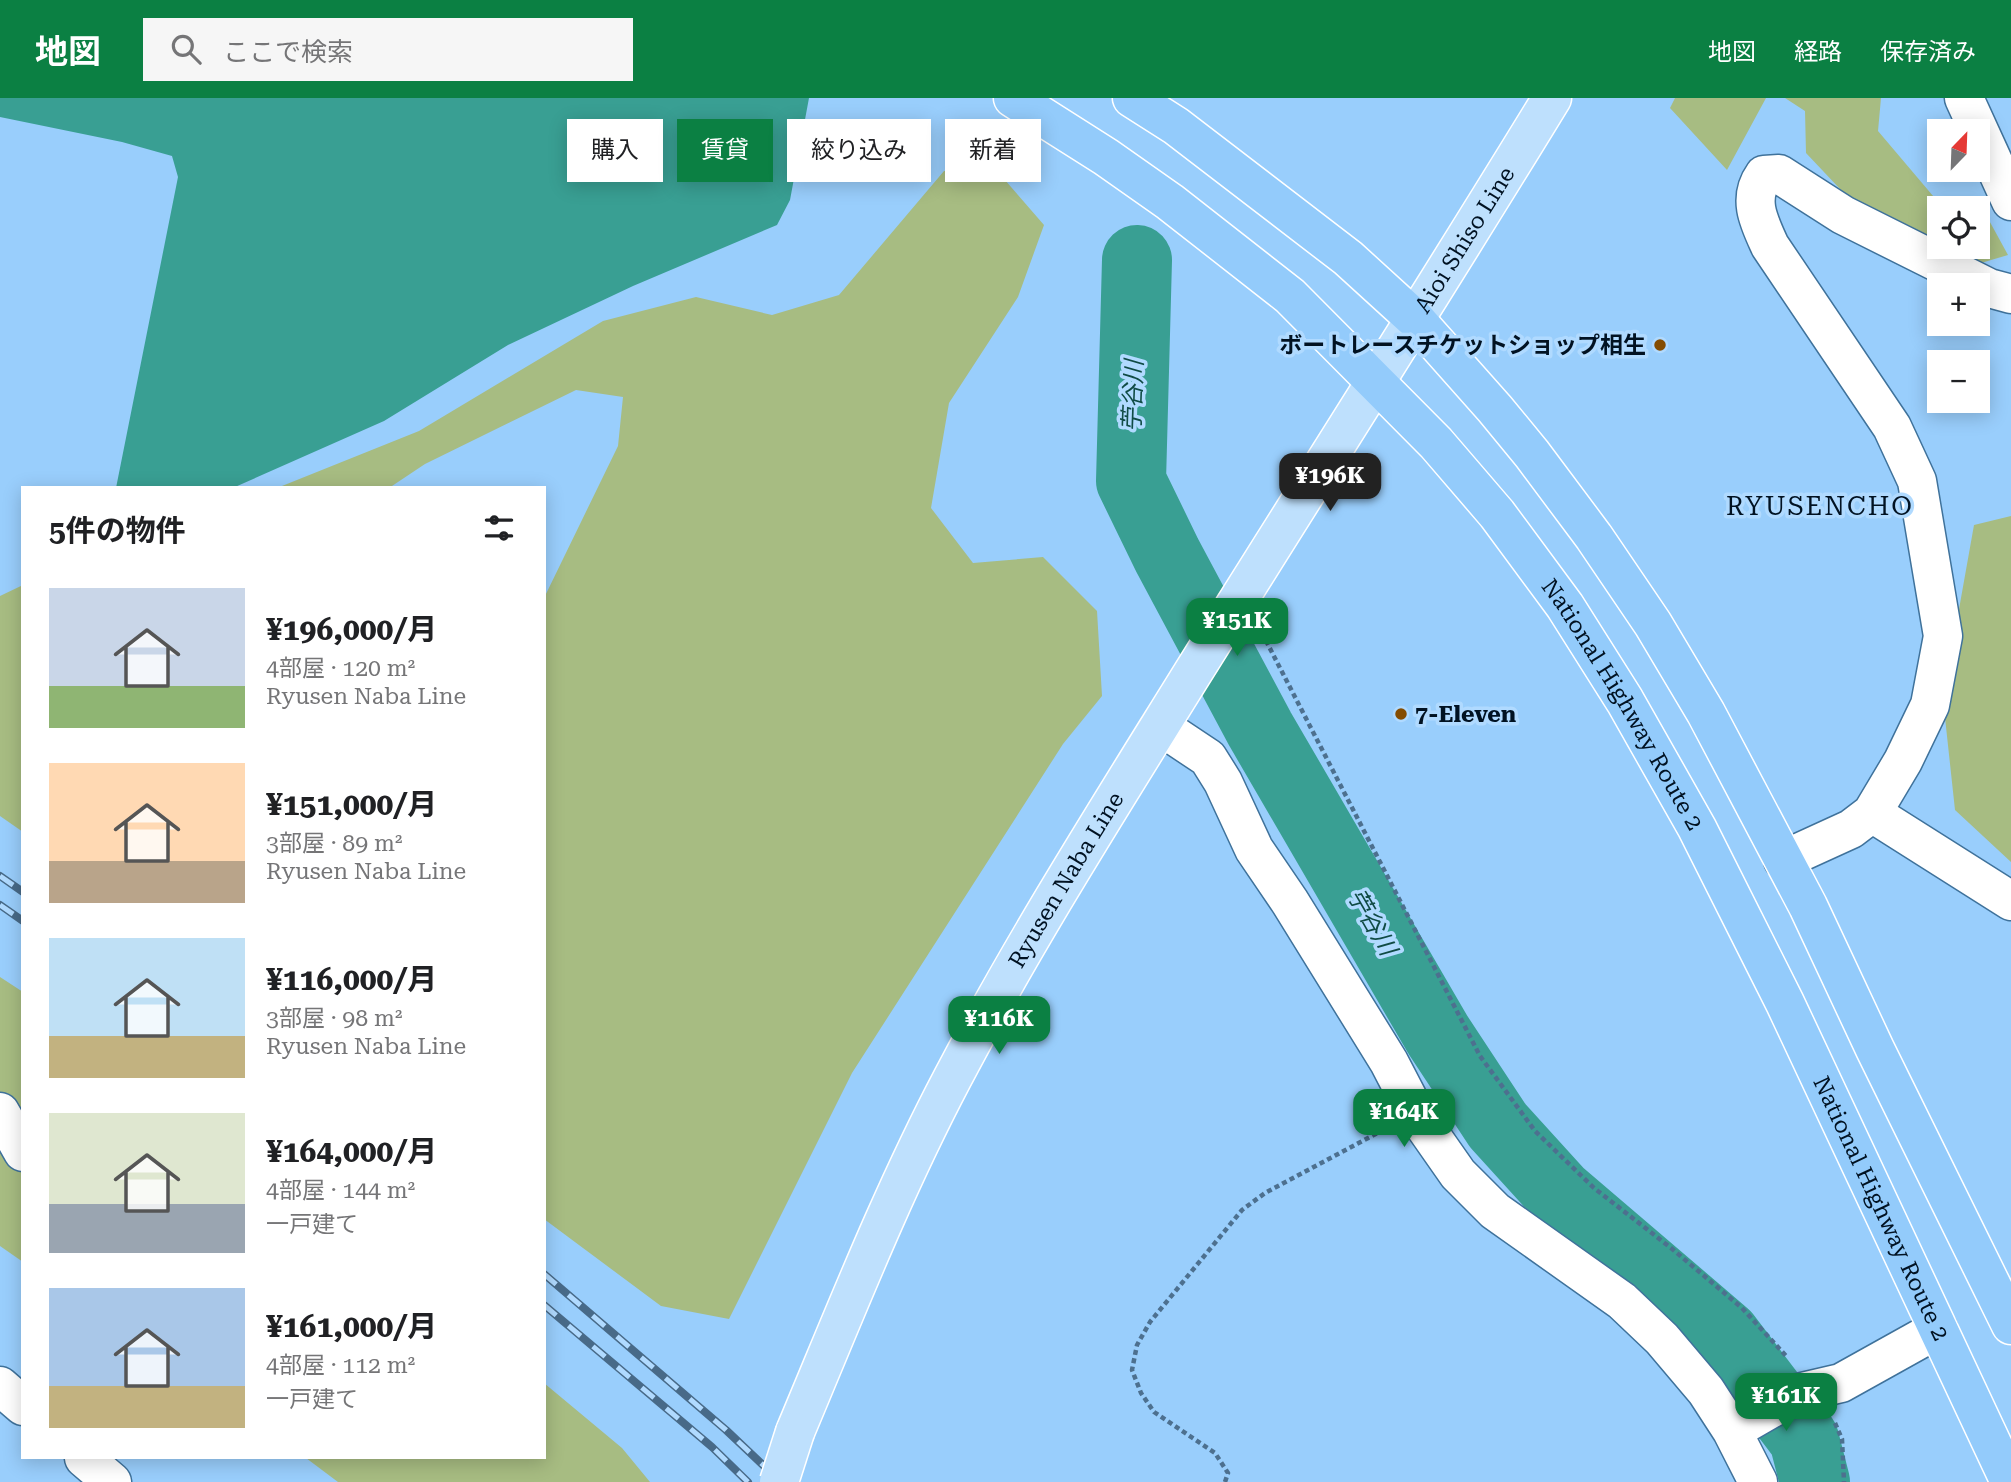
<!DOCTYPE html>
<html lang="ja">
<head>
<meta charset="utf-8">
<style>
  body { margin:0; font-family:"Roboto Serif","Noto Sans JP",serif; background:#f6f6f6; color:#202124; height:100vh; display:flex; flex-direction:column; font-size:26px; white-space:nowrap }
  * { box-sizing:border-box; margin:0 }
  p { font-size:23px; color:#757577 }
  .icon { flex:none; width:38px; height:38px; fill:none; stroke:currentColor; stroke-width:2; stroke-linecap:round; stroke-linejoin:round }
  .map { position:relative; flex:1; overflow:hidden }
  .sheet { position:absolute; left:21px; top:388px; width:525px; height:973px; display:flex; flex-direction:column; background:#fff; border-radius:0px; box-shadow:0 4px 18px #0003 }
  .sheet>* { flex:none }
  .top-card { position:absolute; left:567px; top:21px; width:665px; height:63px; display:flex; gap:14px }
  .needle { width:46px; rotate:23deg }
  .controls { position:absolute; left:1927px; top:21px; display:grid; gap:14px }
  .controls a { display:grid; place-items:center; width:63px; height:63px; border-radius:0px; background:#fff; box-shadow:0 4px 18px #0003; font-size:35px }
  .price { position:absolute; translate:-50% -60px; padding:0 16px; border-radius:14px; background:#0b8043; color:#fff; font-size:23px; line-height:46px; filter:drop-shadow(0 2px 4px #0008) }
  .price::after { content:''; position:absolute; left:50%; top:42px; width:21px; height:16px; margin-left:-10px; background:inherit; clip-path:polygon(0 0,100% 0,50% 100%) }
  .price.selected { background:#222; color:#fff }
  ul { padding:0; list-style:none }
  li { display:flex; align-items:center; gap:21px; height:175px; padding:0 28px }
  li span { display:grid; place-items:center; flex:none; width:196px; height:140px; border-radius:0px; color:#555 }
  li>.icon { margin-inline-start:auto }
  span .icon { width:84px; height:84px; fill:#fffc; stroke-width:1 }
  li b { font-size:30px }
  h2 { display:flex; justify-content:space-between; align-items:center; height:84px; padding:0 28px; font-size:30px }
  .pill { padding:0 24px; border-radius:0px; background:#fff; box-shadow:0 4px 18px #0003; font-size:24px; line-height:63px }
  .pill.selected { background:#0b8043; color:#fff }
  header { display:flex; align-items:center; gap:42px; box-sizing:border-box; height:98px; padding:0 35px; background:#0b8043; color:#fff }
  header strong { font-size:33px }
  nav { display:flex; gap:38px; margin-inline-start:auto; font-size:24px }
  .search { width:490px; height:63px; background:#f6f6f6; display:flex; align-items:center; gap:18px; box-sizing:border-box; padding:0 24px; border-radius:0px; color:#757577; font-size:26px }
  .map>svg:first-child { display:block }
</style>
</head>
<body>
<header>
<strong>地図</strong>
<div class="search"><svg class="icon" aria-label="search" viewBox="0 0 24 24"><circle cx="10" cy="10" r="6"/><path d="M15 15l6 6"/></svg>ここで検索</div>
<nav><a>地図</a><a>経路</a><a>保存済み</a></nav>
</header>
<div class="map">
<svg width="2011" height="1384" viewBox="0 0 2011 1384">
  <rect width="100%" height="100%" fill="#99cefc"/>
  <path fill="#a7bc82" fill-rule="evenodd" d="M1675,0H1766L1727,72L1670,10Z
    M1785,0H1881L1878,33L1939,105L1979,104L2008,157L1981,165L1875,128L1806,55L1805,13ZM1939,110H1978V149H1939Z
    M944,73L998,74L1044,127L1018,199L949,305L931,410L973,465L1043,459L1097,513L1102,598L1063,646L852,975L729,1221L661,1208L544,1121V500L618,348L623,299L576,292L425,366L389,390H277L419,333L603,223L696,199L772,217L839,197Z
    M2011,418V764L1955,712L1943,601L1974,427Z
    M23,487V734L0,718V498Z
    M0,879L23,894V1164L0,1148Z
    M544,1285L622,1350L650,1384H338L306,1360H544Z"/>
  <path fill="#399f93" d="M0,0H809L790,102L777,127L633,188L508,247L384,323L235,389L116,390L178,79L172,58L122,44L0,19Z"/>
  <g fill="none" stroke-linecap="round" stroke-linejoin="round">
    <path stroke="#399f93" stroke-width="70" d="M1137,162L1131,383L1167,457L1260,631L1438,937L1498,1028L1559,1095L1725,1237L1804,1341L1815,1384"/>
    <g stroke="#3f729b" stroke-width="41">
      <path id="minor" d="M1964,0L2011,103
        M1160,628L1208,660L1223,684L1254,751L1290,804L1389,964L1416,1016L1458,1076L1495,1113L1622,1203L1662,1241L1706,1293L1732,1333L1758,1384
        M1872,715L2011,803
        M1783,762L1851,731L1872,715L1903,663L1930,607L1943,538L1917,383L1892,329L1770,148C1759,124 1747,101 1764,77L1779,76L1843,117L1989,190L2011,196
        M0,1014L23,1054
        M0,1288L23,1308
        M1732,1333L1798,1295L1841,1285L1938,1231
        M84,1360L112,1384"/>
    </g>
    <g stroke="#fff" stroke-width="41">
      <g id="major">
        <path id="s1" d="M795,1334C845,1215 892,1095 952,981C1025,842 1109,710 1192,576C1312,384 1434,193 1552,0"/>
      </g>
    </g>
    <g stroke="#fff" stroke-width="41">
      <g id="highway">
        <path id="s2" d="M1013,0L1106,59L1170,104L1290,198L1436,345L1497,416L1565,508L1625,603L1697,730L1785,905L2010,1384"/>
        <path d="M1132,0L1176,28L1348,160L1416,222L1495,311L1532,356L1594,439L1653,526L1706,615L1808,808L1875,951L2011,1227"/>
      </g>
    </g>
    <path stroke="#4d708f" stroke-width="4.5" stroke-dasharray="5 3.5" stroke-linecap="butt" d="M1262,535L1480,958L1535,1033L1594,1090L1671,1150L1742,1210L1787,1259
      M1835,1325L1842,1341L1844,1384
      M1225,1384L1228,1375L1215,1355L1154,1314L1141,1295L1132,1272L1137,1247L1150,1224L1242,1112L1265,1095L1383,1032"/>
    <use href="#minor" stroke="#fff" stroke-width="38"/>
    <use href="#major" stroke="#bee0fd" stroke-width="38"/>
    <use href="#highway" stroke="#93cbfb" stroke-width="38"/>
    <g stroke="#486a88" stroke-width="8">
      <path id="rail" d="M0,778L23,794
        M0,807L23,823
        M544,1176L726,1332L781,1384
        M544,1207L712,1349L748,1384"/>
    </g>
    <use href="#rail" stroke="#b0daff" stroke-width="5" stroke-dasharray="16" stroke-linecap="butt"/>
    <g stroke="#fff" stroke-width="41" stroke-linecap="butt">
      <path id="major-bridge" d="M779,1384L795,1334"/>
    </g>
    <use href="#major-bridge" stroke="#bee0fd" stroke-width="38"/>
  </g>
  <g fill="#844c00" stroke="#b0daff" stroke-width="2.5">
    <circle cx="1660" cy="247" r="7"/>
    <circle cx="1401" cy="616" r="7"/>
  </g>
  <g text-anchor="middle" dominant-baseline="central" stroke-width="7" stroke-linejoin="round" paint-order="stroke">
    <g font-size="23" fill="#011222" stroke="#b0daff">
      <text stroke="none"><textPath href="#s1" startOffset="1370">Aioi Shiso Line</textPath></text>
      <text stroke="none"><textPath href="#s2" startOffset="870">National Highway Route 2</textPath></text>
      <text stroke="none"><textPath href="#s1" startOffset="616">Ryusen Naba Line</textPath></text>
      <text stroke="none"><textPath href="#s2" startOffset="1437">National Highway Route 2</textPath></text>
    </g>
    <g font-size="23" font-weight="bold" fill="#011222" stroke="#b0daff" text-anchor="end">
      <text x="1646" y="247">ボートレースチケットショップ相生</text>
      <text x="1415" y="616" text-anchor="start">7-Eleven</text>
    </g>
    <g font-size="24" font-style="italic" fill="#104b45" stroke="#b0daff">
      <text transform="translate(1133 298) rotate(-88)">苧谷川</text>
      <text transform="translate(1372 824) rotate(60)">苧谷川</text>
    </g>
    <g font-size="26" letter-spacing="2" fill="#011222" stroke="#b0daff">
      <text x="1820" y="408">RYUSENCHO</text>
    </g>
  </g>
</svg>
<div class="controls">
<a><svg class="needle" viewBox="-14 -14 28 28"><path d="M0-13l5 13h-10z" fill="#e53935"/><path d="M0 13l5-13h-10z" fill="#757577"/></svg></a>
<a><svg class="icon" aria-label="locate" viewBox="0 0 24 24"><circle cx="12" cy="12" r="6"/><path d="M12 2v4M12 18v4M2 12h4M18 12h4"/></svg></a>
<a>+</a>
<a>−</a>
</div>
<b class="price selected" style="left:1330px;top:415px">¥196K</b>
<b class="price" style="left:1237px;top:560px">¥151K</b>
<b class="price" style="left:999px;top:958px">¥116K</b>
<b class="price" style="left:1404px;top:1051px">¥164K</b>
<b class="price" style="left:1786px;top:1335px">¥161K</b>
<div class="top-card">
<a class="pill">購入</a>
<a class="pill selected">賃貸</a>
<a class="pill">絞り込み</a>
<a class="pill">新着</a>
</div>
<section class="sheet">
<h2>5件の物件<svg class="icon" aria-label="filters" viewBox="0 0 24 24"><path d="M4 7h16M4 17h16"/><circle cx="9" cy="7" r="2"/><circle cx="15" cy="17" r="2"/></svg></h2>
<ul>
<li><span style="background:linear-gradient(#c9d6e8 70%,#8fb573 0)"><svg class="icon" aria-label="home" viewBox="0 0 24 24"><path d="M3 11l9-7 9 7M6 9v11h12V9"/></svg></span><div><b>¥196,000/月</b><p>4部屋 · 120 m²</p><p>Ryusen Naba Line</p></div></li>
<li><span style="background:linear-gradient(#ffd9b3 70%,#b9a48a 0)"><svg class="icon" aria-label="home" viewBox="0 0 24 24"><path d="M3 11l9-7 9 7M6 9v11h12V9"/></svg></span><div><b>¥151,000/月</b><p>3部屋 · 89 m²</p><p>Ryusen Naba Line</p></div></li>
<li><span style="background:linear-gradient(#bfe0f5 70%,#c2b280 0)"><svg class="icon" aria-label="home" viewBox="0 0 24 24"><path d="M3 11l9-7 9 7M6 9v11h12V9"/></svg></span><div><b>¥116,000/月</b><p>3部屋 · 98 m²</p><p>Ryusen Naba Line</p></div></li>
<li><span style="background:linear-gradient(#dfe7d0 65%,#9aa5b1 0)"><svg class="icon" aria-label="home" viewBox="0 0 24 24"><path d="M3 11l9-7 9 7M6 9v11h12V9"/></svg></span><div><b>¥164,000/月</b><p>4部屋 · 144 m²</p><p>一戸建て</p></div></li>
<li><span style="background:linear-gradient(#a9c7e8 70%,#c2b280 0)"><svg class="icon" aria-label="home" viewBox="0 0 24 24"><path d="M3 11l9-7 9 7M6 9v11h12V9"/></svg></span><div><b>¥161,000/月</b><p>4部屋 · 112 m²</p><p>一戸建て</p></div></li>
</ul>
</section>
</div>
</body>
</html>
